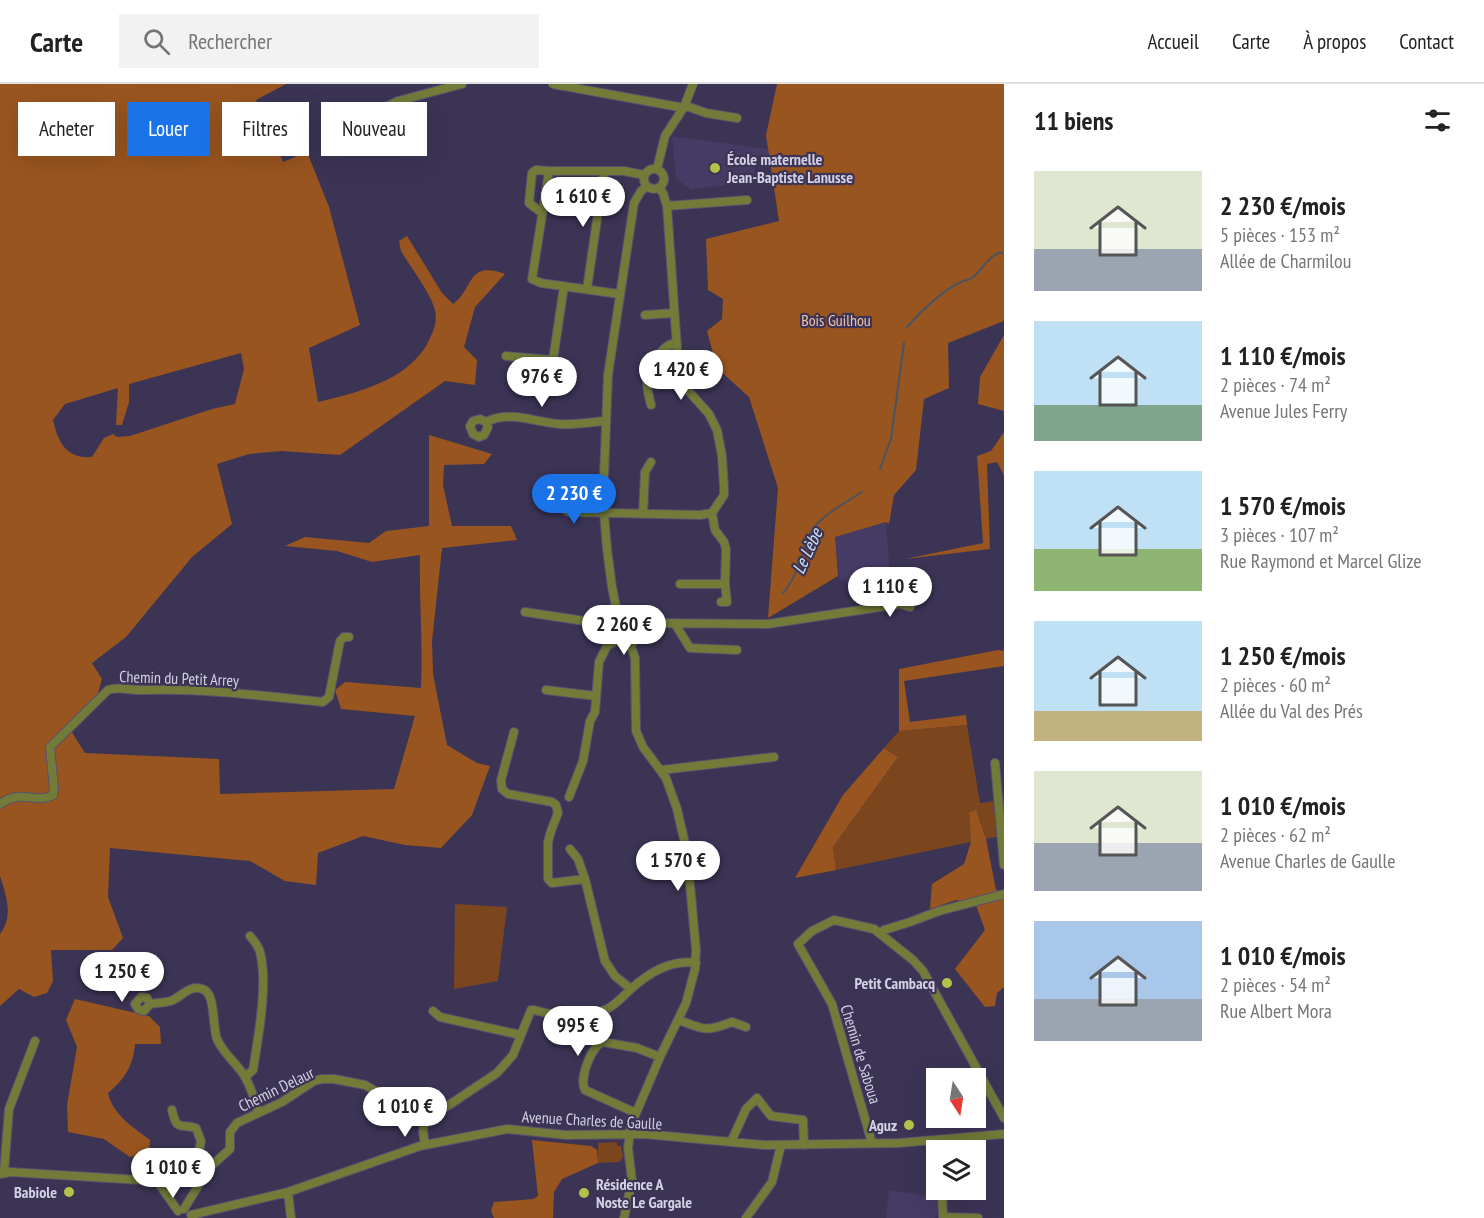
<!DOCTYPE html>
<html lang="fr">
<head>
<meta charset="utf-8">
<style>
  body { margin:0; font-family:"PT Sans Narrow",sans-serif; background:#f2f2f2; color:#222; height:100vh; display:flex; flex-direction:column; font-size:22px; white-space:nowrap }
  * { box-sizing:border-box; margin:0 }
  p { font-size:20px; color:#767676 }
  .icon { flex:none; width:33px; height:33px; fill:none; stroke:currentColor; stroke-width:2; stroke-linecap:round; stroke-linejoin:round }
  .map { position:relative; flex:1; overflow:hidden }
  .sheet { display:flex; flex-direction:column; background:#fff; width:480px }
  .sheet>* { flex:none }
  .top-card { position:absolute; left:18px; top:18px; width:570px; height:54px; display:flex; gap:12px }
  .needle { width:39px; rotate:168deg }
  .fabs { position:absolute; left:926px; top:984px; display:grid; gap:12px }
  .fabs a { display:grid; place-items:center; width:60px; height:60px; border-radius:0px; background:#fff; box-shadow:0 6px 24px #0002; font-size:30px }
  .price { position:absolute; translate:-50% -51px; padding:0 14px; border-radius:21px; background:#fff; color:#222; font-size:20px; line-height:39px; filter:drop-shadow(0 2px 3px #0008) }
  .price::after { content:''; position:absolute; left:50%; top:36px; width:18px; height:14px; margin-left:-9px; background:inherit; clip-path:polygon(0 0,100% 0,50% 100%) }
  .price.active { background:#1a73e8; color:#fff }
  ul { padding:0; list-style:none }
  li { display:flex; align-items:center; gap:18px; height:150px; padding:0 30px }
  li span { display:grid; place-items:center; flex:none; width:168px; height:120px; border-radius:0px; color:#555 }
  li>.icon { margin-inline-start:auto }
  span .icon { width:72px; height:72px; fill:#fffc; stroke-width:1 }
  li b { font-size:26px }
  h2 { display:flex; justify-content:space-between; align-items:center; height:72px; padding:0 30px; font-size:26px }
  .tag { padding:0 21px; border-radius:0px; background:#fff; box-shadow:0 6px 24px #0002; font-size:21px; line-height:54px }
  .tag.active { background:#1a73e8; color:#fff }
  header { display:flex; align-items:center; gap:36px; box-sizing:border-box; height:84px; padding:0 30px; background:#fff; border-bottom:2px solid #e0e0e0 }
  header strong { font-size:28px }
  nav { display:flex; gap:33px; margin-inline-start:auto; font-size:21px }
  .search { width:420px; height:54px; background:#f2f2f2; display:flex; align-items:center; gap:15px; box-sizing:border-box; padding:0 21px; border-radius:0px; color:#767676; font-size:22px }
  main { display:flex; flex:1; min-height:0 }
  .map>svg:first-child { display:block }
</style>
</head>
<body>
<header>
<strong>Carte</strong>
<div class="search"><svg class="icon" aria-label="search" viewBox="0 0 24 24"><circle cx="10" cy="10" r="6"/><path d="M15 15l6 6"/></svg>Rechercher</div>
<nav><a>Accueil</a><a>Carte</a><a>À propos</a><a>Contact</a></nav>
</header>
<main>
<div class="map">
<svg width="1004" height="1134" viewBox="0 0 1004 1134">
  <rect width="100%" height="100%" fill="#3c3455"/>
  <path fill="#463b64" d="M672,52L768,65L769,73L757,77L754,90L746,99L692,105V107L676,94Z
    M886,438L891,506L849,511L847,496L839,495L835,453Z
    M889,1106L935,1113L938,1117V1128L935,1131V1134H886Z"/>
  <path fill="#7b461e" d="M967,641L980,719L1004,716V751L986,755L976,727L969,728L971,758L836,786L833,763L898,673L884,664L899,647Z
    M455,820L507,823L498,897L454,905Z
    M617,1058V1062H621L623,1072L620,1078L598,1079V1059Z"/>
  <path fill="#99551f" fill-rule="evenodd" d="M0,0H286L256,16L283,78L307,68L329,123L360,241L309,264L318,318C357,309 413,295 430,254C435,244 438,235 434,223C430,209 410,182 401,167L399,157L407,152L442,209L453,220C474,206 466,176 505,190L475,223L464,263L477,276L475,301L445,297L340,371L281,367L249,370L217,380L232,440L192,473L126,553L92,579L102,595L96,616L68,642L85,669L219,675L220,710L394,705L415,632L341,625L335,606L345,598L421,604C423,559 419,515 420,471L372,478L337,467L285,462L305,453L369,459L386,447L429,442V351L492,370L484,380L444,381L443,401L452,442H511L517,456L442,464L432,557L433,590L447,661L477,679L490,682L472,731L441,764L405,761L363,752L318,769L316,801L285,797L250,777L110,764L108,813L123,854L112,866H51L53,897L47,909L34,913L19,905L0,922V850C14,832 6,811 0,792ZM241,269L244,285L235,320L212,325L130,352L117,353L113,350L104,354L92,373C66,375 58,358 53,336L65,320L118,304L116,341H122L129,318V300Z
    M777,0H1004V237L948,259L949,304L924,315L916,386L894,411L889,440L886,438L835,453L838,492L768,534L778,404L749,313L717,284L707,247L722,235L723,215L708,206L706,155L779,137L766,51Z
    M1004,251V327L978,320L980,293Z
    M1004,348V391L997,378L987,380L990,465L905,475L983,459L977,372L991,367Z
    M998,566L1004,567V582L904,597L910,638L966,631L967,641L899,647V585Z
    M884,664L898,673L833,763L836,786L795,794L843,711Z
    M976,726L986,755L996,806L1004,809V903L997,909L995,922L985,923L955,885L985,846L976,821L956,816L930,825L932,800L964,780L971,758L969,728Z
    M75,915L149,932L160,943L161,960H135C133,982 125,995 108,1009C112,1030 134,1044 150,1056L149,1068L130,1073L104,1055L68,1048L67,1021L77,963L66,936Z
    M532,1056L591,1062L597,1066L598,1079L562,1095L554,1108L553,1134H494L491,1127L494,1118L533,1115L538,1112Z"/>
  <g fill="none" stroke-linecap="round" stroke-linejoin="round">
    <path stroke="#4a5461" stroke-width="2" d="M907,243C919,229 944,205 961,198C966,195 964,198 970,195C983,187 985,174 1001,168L1004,170
      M880,385L891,355L904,259
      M783,509C798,492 800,473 808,453C818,432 844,420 862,408"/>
    <g stroke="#57506f" stroke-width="10">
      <path id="minor" d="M553,0L679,23H689L706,29L737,34
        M333,48L398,17L462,0
        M644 95a10 10 0 1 1 20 0a10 10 0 1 1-20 0Z
        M657,85L665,52L684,23L693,0
        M667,122L747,116
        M542,129L529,119L532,89L536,86L549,87
        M587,205L604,87
        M619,210L541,199L532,195L549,87H624L644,91
        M645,231L674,229
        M506,272L553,276L564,202
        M651,321C645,298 644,291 658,272C664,264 667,261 676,259
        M486,338L488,343L484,351L479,353L473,350L470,342L473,337L480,335L486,338C509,326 535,338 559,340C575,341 590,338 605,337
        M556,419L568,428L700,431L712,429L724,411V404L722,372L717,346L709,330L684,302L678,278L667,122L663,109L659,104
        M643,430L645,388L651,378
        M680,500H725L726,465L724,458L715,446L712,429
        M721,518H727L725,500
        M525,528L605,540L613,546L614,557
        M675,540L690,564L737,566
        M620 552a8 8 0 1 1 16 0a8 8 0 1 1-16 0Z
        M623,544L618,533L612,503L607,465L603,417L608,291L634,119L641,107L647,102
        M635,547L649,539L768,540L900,520L910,523
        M546,606L596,612
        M514,648L501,696L502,705L508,710L552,718L556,721L558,729L551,747L548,758V795L552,799L585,795
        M995,679L1004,781
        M661,686L774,673
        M569,713L583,677L590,637L595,628L599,578L607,562L620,555
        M0,720C23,704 36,721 53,711L54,705L50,663L108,606C120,602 132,607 144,606C204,604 264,612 323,618L329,613L340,557L344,553H349
        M570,765L578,775L585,795L605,877L615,892L631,905
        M881,849L884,846L910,838L939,827L1004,810
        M150,920L147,914L141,913L135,920L138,925L144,927L150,920C157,919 166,919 173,916C183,911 190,901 202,905C216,908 212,942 217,955C224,971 237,979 245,993C251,1003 255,1017 258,1028
        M433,927L440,933L521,951
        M679,936C704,946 706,948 732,938L746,943
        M245,993L253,986L254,980C259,948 268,899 260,868C258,861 254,857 250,852
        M172,1026C177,1048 179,1039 196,1044L201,1057L196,1082L203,1093
        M636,1029L585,1006C579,995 591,962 603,958L637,964L660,973
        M731,1058L746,1025L757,1014L771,1032L803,1036L804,1061
        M872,1059L832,920L798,860L812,847L834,836L874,845L913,876L923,887L1004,1034
        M425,1061L423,1047L426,1029L446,1023L497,989L513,971L531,926H534C560,933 581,937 607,925C617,920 624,911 632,904C649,889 672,875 696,879
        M952,1066L954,1055
        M4,1088L9,1025L35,957
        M0,1090L10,1088L157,1097L178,1127
        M942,1106L943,1134
        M288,1108L291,1134
        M184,1125L209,1084L230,1065V1048L237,1039L282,1018L314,997L322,995H334L365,1001L389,1015L416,1021L426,1029
        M191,1131L288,1108L420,1062L507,1045L566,1051L644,1050L764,1061L899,1059L1004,1050
        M943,1133L978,1134
        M624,1134L632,1096L628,1064L631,1041L660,973L686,919L695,885L696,866L687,768L677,725L666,694L643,663L636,647L635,574L630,560
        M746,1134L772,1098L781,1061"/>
    </g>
    <use href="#minor" stroke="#737b39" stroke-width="8"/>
  </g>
  <g fill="#b5c249" stroke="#3c3455" stroke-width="2">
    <circle cx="715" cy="84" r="6"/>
    <circle cx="947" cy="899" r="6"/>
    <circle cx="909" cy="1041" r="6"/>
    <circle cx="69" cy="1108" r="6"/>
    <circle cx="584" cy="1109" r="6"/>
  </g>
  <g text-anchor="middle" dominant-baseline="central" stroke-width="4.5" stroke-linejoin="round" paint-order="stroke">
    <g font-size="16" font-weight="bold" fill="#d4d0e5" stroke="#3c3455" text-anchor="end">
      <text x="727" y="75" text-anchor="start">École maternelle<tspan x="727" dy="18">Jean-Baptiste Lanusse</tspan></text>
      <text x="935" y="899">Petit Cambacq</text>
      <text x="897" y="1041">Aguz</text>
      <text x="596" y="1100" text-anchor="start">Résidence A<tspan x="596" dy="18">Noste Le Gargale</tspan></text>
      <text x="57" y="1108">Babiole</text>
    </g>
    <g font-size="16" fill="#f3c4a5" stroke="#3c3455">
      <text x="836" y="236">Bois Guilhou</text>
    </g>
    <g font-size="16" fill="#d4d0e5" stroke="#3c3455">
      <text transform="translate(179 594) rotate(2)">Chemin du Petit Arrey</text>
      <text transform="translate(861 970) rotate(73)">Chemin de Saboua</text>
      <text transform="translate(276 1005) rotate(-26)">Chemin Delaur</text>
      <text transform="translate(592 1036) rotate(3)">Avenue Charles de Gaulle</text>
    </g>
    <g font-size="18" font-style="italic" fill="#cde6f5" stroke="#3c3455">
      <text transform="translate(807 467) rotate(-65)">Le Lèbe</text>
    </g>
  </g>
</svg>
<div class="fabs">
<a><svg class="needle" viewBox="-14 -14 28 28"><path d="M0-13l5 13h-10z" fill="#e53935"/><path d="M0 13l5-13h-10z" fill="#767676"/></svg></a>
<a><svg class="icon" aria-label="layers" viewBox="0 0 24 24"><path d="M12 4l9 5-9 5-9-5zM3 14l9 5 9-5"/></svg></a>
</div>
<b class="price" style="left:583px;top:144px">1 610 €</b>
<b class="price" style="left:681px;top:317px">1 420 €</b>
<b class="price" style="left:542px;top:324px">976 €</b>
<b class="price active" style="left:574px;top:441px">2 230 €</b>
<b class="price" style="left:890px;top:534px">1 110 €</b>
<b class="price" style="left:624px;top:572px">2 260 €</b>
<b class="price" style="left:678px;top:808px">1 570 €</b>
<b class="price" style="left:122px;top:919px">1 250 €</b>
<b class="price" style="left:578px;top:973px">995 €</b>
<b class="price" style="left:405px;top:1054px">1 010 €</b>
<b class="price" style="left:173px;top:1115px">1 010 €</b>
<div class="top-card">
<a class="tag">Acheter</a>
<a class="tag active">Louer</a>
<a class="tag">Filtres</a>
<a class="tag">Nouveau</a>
</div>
</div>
<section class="sheet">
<h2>11 biens<svg class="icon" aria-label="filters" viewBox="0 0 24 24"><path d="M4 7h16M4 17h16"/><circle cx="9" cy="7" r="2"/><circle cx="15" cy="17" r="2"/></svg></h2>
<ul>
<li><span style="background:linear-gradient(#dfe7d0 65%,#9aa5b1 0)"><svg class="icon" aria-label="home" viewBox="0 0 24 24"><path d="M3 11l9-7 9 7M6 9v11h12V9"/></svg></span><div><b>2 230 €/mois</b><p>5 pièces · 153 m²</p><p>Allée de Charmilou</p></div></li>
<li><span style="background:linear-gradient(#bfe0f5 70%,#7fa58c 0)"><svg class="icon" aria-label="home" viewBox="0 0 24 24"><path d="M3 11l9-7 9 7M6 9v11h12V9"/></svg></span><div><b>1 110 €/mois</b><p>2 pièces · 74 m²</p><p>Avenue Jules Ferry</p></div></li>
<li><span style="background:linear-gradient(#bfe0f5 65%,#8fb573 0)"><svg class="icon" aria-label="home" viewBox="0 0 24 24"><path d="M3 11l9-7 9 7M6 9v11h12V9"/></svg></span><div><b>1 570 €/mois</b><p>3 pièces · 107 m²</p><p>Rue Raymond et Marcel Glize</p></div></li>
<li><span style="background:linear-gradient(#bfe0f5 75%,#c2b280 0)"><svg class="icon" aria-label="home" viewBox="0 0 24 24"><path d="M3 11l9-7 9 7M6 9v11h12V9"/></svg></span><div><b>1 250 €/mois</b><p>2 pièces · 60 m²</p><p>Allée du Val des Prés</p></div></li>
<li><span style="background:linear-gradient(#dfe7d0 60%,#9aa5b1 0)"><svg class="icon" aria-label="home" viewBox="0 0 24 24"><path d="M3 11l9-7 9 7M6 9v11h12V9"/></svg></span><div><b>1 010 €/mois</b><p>2 pièces · 62 m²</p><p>Avenue Charles de Gaulle</p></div></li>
<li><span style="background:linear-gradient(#a9c7e8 65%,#9aa5b1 0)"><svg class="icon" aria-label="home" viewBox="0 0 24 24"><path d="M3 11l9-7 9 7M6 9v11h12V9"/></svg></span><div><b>1 010 €/mois</b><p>2 pièces · 54 m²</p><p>Rue Albert Mora</p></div></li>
</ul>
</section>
</main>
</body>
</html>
